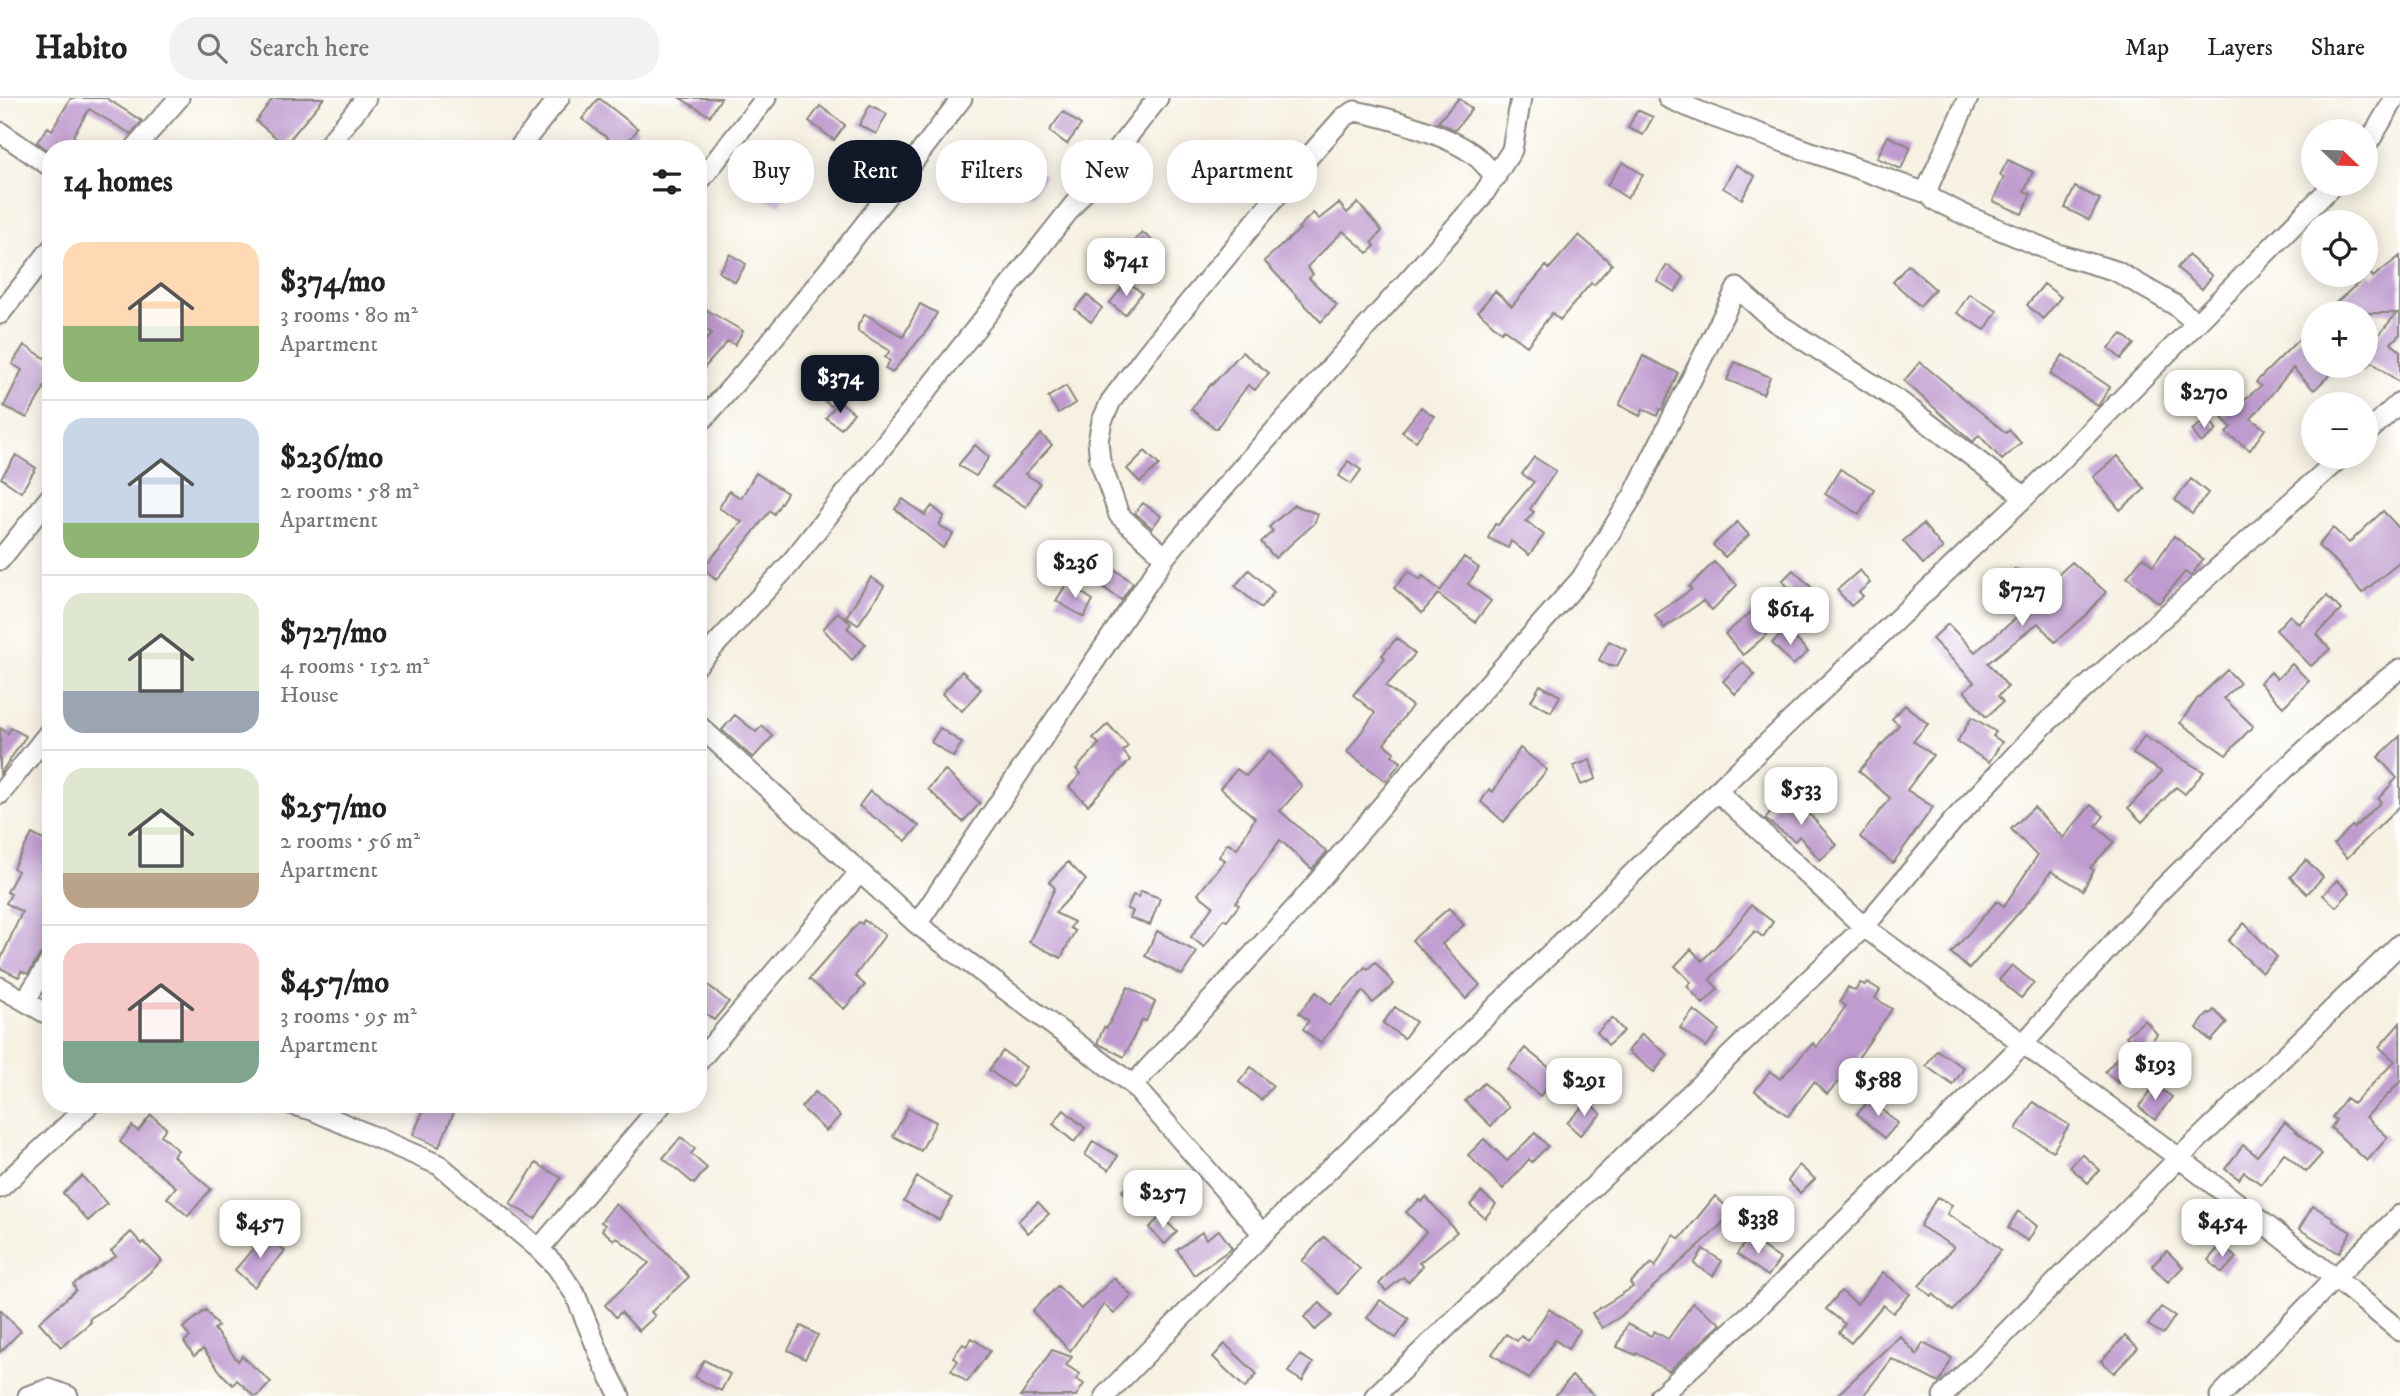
<!DOCTYPE html>
<html lang="en">
<head>
<meta charset="utf-8">
<style>
  body { margin:0; font-family:"IM FELL DW Pica",serif; background:#f2f2f2; color:#222; height:100vh; display:flex; flex-direction:column; font-size:26px; white-space:nowrap }
  * { box-sizing:border-box; margin:0 }
  p { font-size:23px; color:#767676 }
  .icon { flex:none; width:38px; height:38px; fill:none; stroke:currentColor; stroke-width:2; stroke-linecap:round; stroke-linejoin:round }
  .map { position:relative; flex:1; overflow:hidden }
  .side { position:absolute; left:42px; top:42px; width:665px; height:973px; display:flex; flex-direction:column; background:#fff; border-radius:28px; box-shadow:0 4px 18px #0003 }
  .side>* { flex:none }
  .hud { position:absolute; left:728px; top:42px; width:665px; height:63px; display:flex; gap:14px }
  .needle { width:46px; rotate:113deg }
  .buttons { position:absolute; left:2301px; top:21px; display:grid; gap:14px }
  .buttons a { display:grid; place-items:center; width:77px; height:77px; border-radius:50%; background:#fff; box-shadow:0 4px 18px #0003; font-size:35px }
  .price { position:absolute; translate:-50% -60px; padding:0 16px; border-radius:14px; background:#fff; color:#222; font-size:23px; line-height:46px; filter:drop-shadow(0 2px 4px #0008) }
  .price::after { content:''; position:absolute; left:50%; top:42px; width:21px; height:16px; margin-left:-10px; background:inherit; clip-path:polygon(0 0,100% 0,50% 100%) }
  .price.active { background:#111827; color:#fff }
  ul { padding:0; list-style:none }
  li { display:flex; align-items:center; gap:21px; height:175px; padding:0 21px }
  li+li { border-top:2px solid #e0e0e0 }
  li span { display:grid; place-items:center; flex:none; width:196px; height:140px; border-radius:21px; color:#555 }
  li>.icon { margin-inline-start:auto }
  span .icon { width:84px; height:84px; fill:#fffc; stroke-width:1 }
  li b { font-size:30px }
  h2 { display:flex; justify-content:space-between; align-items:center; height:84px; padding:0 21px; font-size:30px }
  .pill { padding:0 24px; border-radius:28px; background:#fff; box-shadow:0 4px 18px #0003; font-size:24px; line-height:63px }
  .pill.active { background:#111827; color:#fff }
  header { display:flex; align-items:center; gap:42px; box-sizing:border-box; height:98px; padding:0 35px; background:#fff; border-bottom:2px solid #e0e0e0 }
  header strong { font-size:33px }
  nav { display:flex; gap:38px; margin-inline-start:auto; font-size:24px }
  .search { width:490px; height:63px; background:#f2f2f2; display:flex; align-items:center; gap:18px; box-sizing:border-box; padding:0 24px; border-radius:28px; color:#767676; font-size:26px }
  .map>svg:first-child { display:block }
</style>
</head>
<body>
<header>
<strong>Habito</strong>
<div class="search"><svg class="icon" aria-label="search" viewBox="0 0 24 24"><circle cx="10" cy="10" r="6"/><path d="M15 15l6 6"/></svg>Search here</div>
<nav><a>Map</a><a>Layers</a><a>Share</a></nav>
</header>
<div class="map">
<svg width="2400" height="1298" viewBox="0 0 2400 1298">
  <rect width="100%" height="100%" fill="#fff"/>
  <filter id="ink" filterUnits="userSpaceOnUse"><feTurbulence type="fractalNoise" baseFrequency=".0143" numOctaves="2"/><feDisplacementMap in="SourceGraphic" scale="14" xChannelSelector="R" yChannelSelector="G"/><feConvolveMatrix kernelMatrix="1 2 1 2 8 2 1 2 1" color-interpolation-filters="sRGB"/></filter>
  <filter id="wash" filterUnits="userSpaceOnUse"><feTurbulence type="fractalNoise" baseFrequency=".00686" numOctaves="4" result="noise"/><feDisplacementMap in="SourceGraphic" scale="28" xChannelSelector="R" yChannelSelector="G"/><feGaussianBlur stdDeviation="1.57" result="paint"/><feColorMatrix in="noise" values="0 0 0 0 0 0 0 0 0 0 0 0 0 0 0 0 0 1.4 0 .05"/><feComposite in="paint" operator="in"/></filter>
  <g filter="url(#wash)">
    <rect width="100%" height="100%" fill="#f6f1e2"/>
    <g id="blocks">
      <path fill="#bf9bcf" d="M71,0H106L142,23L131,36L89,11L73,38L93,51H46L37,44L48,29L52,32Z
        M273,0H324L285,47L256,23Z
        M599,0L638,31L622,51L582,21Z
        M680,0H721L710,18Z
        M1459,0L1472,11L1455,32L1438,24Z
        M870,7L887,16L876,36L859,27Z
        M820,8L845,27L834,42L809,23Z
        M1637,12L1653,19L1643,37L1628,30Z
        M1063,14L1081,27L1067,46L1049,33Z
        M1888,38L1911,49L1901,71L1877,60Z
        M1006,53L1045,78L1032,97L994,74Z
        M2008,62L2033,74L2024,93L2031,96L2022,116L1993,103L2004,79L2000,77Z
        M1623,64L1643,77L1627,100L1607,87Z
        M1736,67L1755,78L1742,101L1723,90Z
        M1184,68L1199,80L1187,96L1172,85Z
        M773,72L792,80L780,107L762,100Z
        M2075,89L2100,101L2089,122L2065,110Z
        M1339,105L1347,115L1358,105L1382,133L1372,144L1375,148L1368,155L1343,133L1307,169L1313,176L1309,180L1337,207L1321,224L1264,163L1300,131L1298,130L1313,115L1319,121Z
        M1142,134L1154,144L1137,164L1125,154Z
        M1579,137L1612,166L1594,187L1591,185L1560,222L1552,215L1527,248L1504,231L1501,234L1478,213L1495,193L1512,208L1546,168L1549,171Z
        M730,156L746,166L735,184L719,174Z
        M2188,157L2212,178L2202,191L2177,170Z
        M2400,158V236L2391,245L2400,253V285L2372,264L2367,269L2365,268L2366,252L2397,215H2324L2370,175L2373,179Z
        M1667,167L1684,179L1675,194L1657,183Z
        M1908,167L1935,191L1920,208L1893,184Z
        M1127,183L1142,195L1125,217L1110,205Z
        M2044,186L2061,199L2043,221L2027,207Z
        M1969,196L1997,213L1985,232L1957,215Z
        M1087,197L1102,210L1091,224L1075,211Z
        M920,206L937,215L928,231L892,275L885,270L890,263L885,259L890,253L858,233V227L865,216L903,239Z
        M698,207L743,233L735,247L728,243L698,277V250L712,235L698,228Z
        M2122,236L2134,246L2121,261L2109,250Z
        M2300,240L2314,254V268H2339L2314,292L2293,270L2251,321L2265,331L2250,352L2226,335L2231,329L2222,320L2261,288L2256,284Z
        M24,247L51,264V278L27,320L4,308L22,272L12,266Z
        M1242,254L1269,275L1255,292L1248,287L1216,331L1191,311L1211,286L1212,287Z
        M2063,257L2110,289L2098,308L2050,276Z
        M1643,258L1678,275L1662,312L1660,311L1657,318L1643,311L1640,318L1619,307Z
        M1735,264L1770,279L1763,296L1727,282Z
        M1920,264L2006,335L2009,332L2021,345L2002,362L1979,337L1973,344L1904,283Z
        M827,281L845,294L831,308L816,297Z
        M1066,288L1076,305L1058,315L1048,299Z
        M839,303L854,315L841,331L826,320Z
        M1421,309L1434,318L1416,343L1402,334Z
        M2208,320L2217,332L2201,345L2192,332Z
        M1041,336L1052,347L1025,376L1040,385L1026,409L992,388Z
        M975,347L989,359L976,378L959,368V366Z
        M1145,353L1159,367L1140,384L1127,371Z
        M16,357L36,370L21,394L1,380Z
        M2118,358L2145,391L2120,412L2093,379Z
        M1534,359L1556,373L1530,411L1534,414L1526,423L1544,437L1529,457L1511,443L1508,450L1488,440L1495,426L1498,427L1534,384L1522,376Z
        M1348,363L1361,372L1351,386L1339,378Z
        M1840,371L1874,391L1859,416L1825,396Z
        M756,375L787,395L774,416L770,413L716,482L703,470L742,424L719,410L729,393L741,400Z
        M2191,381L2208,395L2192,416L2175,402Z
        M903,401L925,417L932,408L944,418L939,427L953,436L943,450L895,411Z
        M1143,405L1161,418L1152,430L1135,415Z
        M1294,407L1318,416L1314,426L1275,460L1261,444L1273,433L1269,429Z
        M2383,413L2400,431V464L2362,495L2338,466L2318,448L2333,430L2349,445Z
        M1737,424L1749,437L1725,459L1713,447Z
        M1923,426L1943,450L1923,466L1903,443Z
        M2174,438L2203,461L2191,478L2185,474L2159,505L2127,479L2143,459L2153,468Z
        M1464,459L1479,470L1468,486L1491,503L1475,524L1438,496L1422,515L1394,490L1409,473L1420,482L1423,478L1440,493Z
        M1714,464L1737,487L1712,512L1703,503L1664,530L1655,517L1692,491L1689,489Z
        M2072,464L2106,494L2086,517L2055,544L2038,525L1988,565L2008,589L1998,598L2003,604L1986,619L1964,593L1974,584L1932,541L1948,526L1975,554L2024,514L1999,486L2015,471L2037,496Z
        M1109,467L1133,485L1121,502L1096,484Z
        M1249,472L1274,494L1261,510L1235,488Z
        M1793,472L1811,489L1800,500L1782,483Z
        M1860,472L1870,485L1859,494L1863,498L1851,508L1837,492Z
        M871,479L884,488L858,527L846,519Z
        M1067,485L1093,502L1084,519L1056,503Z
        M2327,498L2341,512L2317,536L2330,551L2311,568L2276,532L2290,517L2299,526Z
        M1754,512L1771,533L1743,557L1725,536Z
        M838,514L851,526L847,530L866,546L852,562L823,531Z
        M1787,531L1808,554L1793,567L1772,545Z
        M1397,540L1415,556L1386,588L1412,608L1384,646L1394,654L1392,657L1401,664L1386,683L1347,654L1375,615L1353,597L1385,560L1382,557Z
        M1609,543L1626,552L1617,568H1610L1599,562Z
        M1743,564L1755,577L1735,596L1723,583Z
        M2292,566L2309,583L2283,609L2260,585L2271,574L2277,581Z
        M2227,572L2240,585L2224,600L2253,628L2226,657L2180,625L2198,600Z
        M962,573L981,591L962,613L942,596Z
        M1540,587L1560,598L1551,614L1531,603Z
        M1905,607L1928,626L1913,643L1933,657L1907,692L1933,709L1893,765L1860,739L1890,700L1859,673L1899,627L1892,621Z
        M735,617L756,634L762,628L773,638L753,660L722,632Z
        M1972,619L1996,634L1993,638L2002,644L1989,664L1957,644Z
        M1108,626L1128,648L1123,653L1130,662L1088,707L1069,689L1081,676L1076,671L1099,646L1093,640Z
        M0,630L8,635L11,630L26,638L0,676Z
        M940,630L962,645L953,659L931,644Z
        M2144,638L2204,674L2185,696L2176,689L2142,724L2128,710L2162,674L2133,656Z
        M2400,638V708L2347,760L2334,746L2352,728L2354,730L2381,704L2378,701L2397,680L2378,659Z
        M1520,650L1547,672L1504,724L1481,704L1489,691L1493,694Z
        M1269,653L1302,688L1280,713L1327,754L1312,771L1280,742L1236,805L1239,807L1227,823L1224,821L1204,849L1191,839L1213,808L1198,796L1225,762L1219,759L1227,745L1237,751L1255,720L1220,690L1237,671L1246,678Z
        M1590,662L1596,681L1581,687L1574,668Z
        M945,672L980,705L963,724L928,691Z
        M870,693L919,728L906,743L859,708Z
        M1783,697L1812,719L1837,747L1820,762L1799,738L1795,743L1765,721Z
        M2091,707L2104,718L2096,728L2114,744L2090,770L2094,772L2083,792L2051,773L2039,792L1969,871L1951,855L1997,803L2004,808L2037,758L2011,731L2034,709L2063,740Z
        M32,736L51,746V846L49,850L41,855L28,876L21,873L19,879L0,870V863L22,814L6,805L11,796L7,794L18,773L13,770Z
        M2306,762L2323,779L2307,796L2290,779Z
        M1068,764L1086,782L1055,815L1074,824L1070,830L1075,833L1061,860L1029,844L1055,790L1049,784Z
        M2337,782L2350,794L2336,809L2323,797Z
        M1141,793L1160,800L1150,827L1130,820L1133,813L1127,811L1133,797L1138,799Z
        M1751,807L1773,824L1763,839L1755,833L1712,879L1710,882L1718,891L1703,906L1687,888L1691,884L1675,868L1691,851L1702,863L1735,828Z
        M1449,810L1464,827L1442,846L1480,887L1466,901L1412,842Z
        M864,822L885,837L855,878L865,887L844,911L809,881L859,824L862,826Z
        M2244,825L2277,859L2262,875L2228,843Z
        M1157,833L1197,854L1182,877L1145,858Z
        M1375,864L1394,886L1373,905L1363,893L1320,945L1303,931L1309,923L1299,915L1316,894L1331,907L1365,869L1368,871Z
        M2012,867L2034,885L2021,900L1999,882Z
        M698,879L729,904L714,922L698,909Z
        M1867,884L1880,892L1875,900L1892,911L1851,970L1827,996L1814,984L1788,1018L1755,993L1770,973L1780,981L1813,945L1817,949L1846,908L1840,904L1848,889L1855,893L1860,885L1865,887Z
        M1128,889L1155,904L1146,923L1142,922L1124,959L1097,945L1104,929L1107,930Z
        M1395,909L1416,924L1404,940L1383,925Z
        M1694,912L1719,932L1706,949L1680,930Z
        M2214,912L2227,925L2211,943L2197,930L2208,915L2210,916Z
        M1612,920L1624,933L1608,947L1597,934Z
        M2145,922L2157,936L2118,985L2105,974L2131,943L2126,938Z
        M2400,925V984L2366,1019L2388,1039L2367,1063L2331,1030L2336,1022L2332,1019L2346,1000L2353,1006L2395,963L2379,949Z
        M1642,936L1668,957L1654,974L1628,953Z
        M1525,950L1558,977L1540,998L1508,971Z
        M1937,952L1964,970L1953,987L1926,968Z
        M1003,953L1026,969L1013,989L989,972Z
        M1251,969L1273,988L1261,1002L1239,984Z
        M1484,985L1509,1009L1491,1028L1465,1003Z
        M2155,987L2172,999L2155,1022L2139,1009Z
        M815,994L840,1018L826,1033L801,1009Z
        M1870,1001L1898,1025L1885,1040L1857,1016Z
        M1588,1003L1601,1016L1580,1037L1567,1025Z
        M2033,1004L2069,1027L2053,1053L2016,1031Z
        M426,1006H436L454,1014L439,1049L413,1037Z
        M908,1010L936,1024L921,1053L893,1038Z
        M1064,1012L1085,1030L1074,1044L1053,1026Z
        M151,1017L166,1030L161,1037L178,1052L173,1058L211,1091L188,1118L167,1100L176,1089L120,1044L132,1028L138,1033Z
        M2285,1024L2322,1056L2306,1074L2284,1055L2261,1086L2244,1074L2239,1081L2225,1071L2243,1047L2257,1058Z
        M1535,1035L1548,1048L1532,1064L1529,1061L1503,1091L1468,1057L1484,1041L1507,1063Z
        M681,1039L695,1051L691,1056L707,1070L694,1086L663,1060Z
        M1093,1043L1118,1058L1109,1072L1085,1057Z
        M2082,1056L2100,1072L2088,1085L2070,1069Z
        M536,1065L561,1080L535,1121L510,1106Z
        M1799,1067L1815,1081L1800,1095L1788,1083Z
        M82,1078L107,1106L88,1123L63,1095Z
        M917,1079L952,1100L939,1122L904,1103Z
        M1134,1081L1149,1096L1136,1109L1122,1093Z
        M1481,1094L1496,1106L1485,1120L1470,1107Z
        M1715,1098L1732,1114L1717,1131L1621,1218L1602,1230L1592,1215L1633,1189L1630,1185L1652,1165L1655,1169L1674,1137L1680,1141Z
        M1426,1099L1457,1134L1419,1165L1423,1168L1408,1184L1403,1179L1386,1193L1379,1186L1426,1134L1406,1114L1419,1102L1421,1104Z
        M1937,1099L1952,1107L1947,1116L1985,1139L2001,1152L1953,1213L1933,1196L1931,1198L1919,1188L1954,1149L1920,1128Z
        M1038,1104L1049,1116L1028,1135L1018,1123Z
        M615,1106L641,1127L689,1179L651,1214L655,1218L639,1233L621,1214L616,1219L605,1207L649,1165L616,1139L614,1142L602,1132L605,1127L601,1124Z
        M2313,1108L2334,1120L2333,1123L2351,1134L2339,1155L2299,1131Z
        M2018,1113L2037,1128L2028,1143L2008,1130Z
        M1161,1118L1177,1134L1165,1146L1149,1130Z
        M1219,1132L1232,1150L1194,1177L1177,1152L1202,1134L1206,1141Z
        M131,1134L142,1146L144,1144L162,1163L123,1199L89,1221L91,1224L61,1249L39,1224L76,1192L73,1186L116,1158L111,1153Z
        M265,1136L285,1153L254,1189L235,1172Z
        M1324,1139L1360,1171L1338,1196L1302,1163Z
        M1749,1139L1780,1161L1768,1178L1737,1156Z
        M2222,1146L2236,1160L2222,1175L2208,1162Z
        M1703,1151L1722,1163L1713,1178L1694,1166Z
        M2167,1153L2183,1169L2168,1184L2152,1168Z
        M1883,1174L1910,1196L1893,1215L1883,1207L1851,1245L1839,1235L1845,1226L1826,1211L1841,1193L1857,1206Z
        M1114,1180L1132,1198L1114,1216L1104,1206L1070,1253L1032,1213L1058,1188L1081,1211Z
        M1380,1202L1409,1221L1396,1240L1367,1220Z
        M1320,1205L1332,1218L1315,1232L1304,1219Z
        M1693,1205L1721,1226L1669,1273L1637,1255L1636,1257L1617,1249L1627,1226L1651,1238L1654,1233L1668,1241Z
        M2161,1209L2175,1218L2163,1236L2148,1227Z
        M1549,1211L1580,1232L1568,1251L1555,1242L1529,1281L1492,1256L1506,1236L1517,1243L1521,1238L1528,1243Z
        M0,1212L21,1233L0,1254Z
        M206,1212L218,1228L214,1231L238,1263L242,1258L271,1284L258,1298H254L237,1282L233,1287L223,1277L203,1251L194,1258L184,1244L190,1239L183,1230Z
        M801,1228L818,1237L805,1261L788,1252Z
        M1900,1238L1917,1257L1923,1245L1952,1260L1939,1285L1892,1261L1863,1298H1836Z
        M2125,1238L2138,1250L2114,1275L2101,1263Z
        M972,1240L990,1253L967,1284L951,1272L958,1263L953,1259L963,1246L966,1248Z
        M1225,1246L1257,1276L1245,1290L1213,1259Z
        M1052,1252L1072,1259L1066,1267L1080,1276L1076,1281L1084,1286L1076,1298H1021Z
        M1300,1257L1313,1265L1302,1283L1288,1274Z
        M704,1262L730,1276L721,1293L695,1279Z
        M1572,1278L1595,1298H1555Z"/>
    </g>
  </g>
  <g filter="url(#ink)">
    <use href="#blocks" fill-opacity="0" stroke="#89867f" stroke-width="2"/>
    <g fill="none" stroke-linecap="round" stroke-linejoin="round">
      <g stroke="#89867f" stroke-width="23">
        <path id="minor" d="M1668,0L1705,16L1929,96
          M1968,0L1928,89L1929,96L1934,102L1967,118L2058,156L2116,173L2175,207L2196,225
          M0,34L51,69
          M2366,49L2395,0
          M134,51L179,0
          M325,51L366,0
          M518,51L559,0
          M698,85L766,0
          M0,216L51,151
          M698,327C792,223 877,111 962,0
          M2366,336L2400,304
          M1165,459L1119,417L1100,363L1098,343L1102,323L1111,303L1148,254L1312,55L1344,19L1355,13C1390,20 1450,37 1477,59C1484,65 1490,73 1496,79
          M0,462L51,398
          M698,566L789,467L1158,0
          M698,627L917,826L1133,987L1263,1136
          M1717,693L1864,829L2179,1060L2335,1180L2400,1117
          M0,696L51,632
          M917,826L1165,459L1198,419L1481,100L1512,52L1521,0
          M0,889L51,918
          M25,903L51,862
          M698,964L859,775
          M1133,987L1299,806L1424,658L1581,481L1633,398L1737,190L1774,223L1902,305L2025,399
          M290,1006L312,1012L439,1067L539,1151L556,1168L575,1196L604,1267L620,1298
          M0,1090L90,1006
          M539,1151L662,1006
          M28,1298L49,1291L68,1298
          M1105,1298L1263,1136L1717,693L2025,399L2334,86
          M1375,1298L1864,829L1953,723L2043,628L2341,359
          M1660,1298L1760,1207L2024,945L2158,795L2271,684L2359,602L2400,571
          M1943,1298L2179,1060L2400,846
          M2220,1298L2335,1180L2400,1233"/>
      </g>
      <use href="#minor" stroke="#fff" stroke-width="19"/>
    </g>
  </g>
</svg>
<div class="buttons">
<a><svg class="needle" viewBox="-14 -14 28 28"><path d="M0-13l5 13h-10z" fill="#e53935"/><path d="M0 13l5-13h-10z" fill="#767676"/></svg></a>
<a><svg class="icon" aria-label="locate" viewBox="0 0 24 24"><circle cx="12" cy="12" r="6"/><path d="M12 2v4M12 18v4M2 12h4M18 12h4"/></svg></a>
<a>+</a>
<a>−</a>
</div>
<b class="price" style="left:1126px;top:200px">$741</b>
<b class="price active" style="left:840px;top:317px">$374</b>
<b class="price" style="left:2204px;top:332px">$270</b>
<b class="price" style="left:1075px;top:502px">$236</b>
<b class="price" style="left:2022px;top:530px">$727</b>
<b class="price" style="left:1790px;top:549px">$614</b>
<b class="price" style="left:1801px;top:729px">$533</b>
<b class="price" style="left:2155px;top:1004px">$193</b>
<b class="price" style="left:1584px;top:1020px">$291</b>
<b class="price" style="left:1878px;top:1020px">$588</b>
<b class="price" style="left:1163px;top:1132px">$257</b>
<b class="price" style="left:1758px;top:1158px">$338</b>
<b class="price" style="left:2222px;top:1161px">$454</b>
<b class="price" style="left:260px;top:1162px">$457</b>
<div class="hud">
<a class="pill">Buy</a>
<a class="pill active">Rent</a>
<a class="pill">Filters</a>
<a class="pill">New</a>
<a class="pill">Apartment</a>
</div>
<section class="side">
<h2>14 homes<svg class="icon" aria-label="filters" viewBox="0 0 24 24"><path d="M4 7h16M4 17h16"/><circle cx="9" cy="7" r="2"/><circle cx="15" cy="17" r="2"/></svg></h2>
<ul>
<li><span style="background:linear-gradient(#ffd9b3 60%,#8fb573 0)"><svg class="icon" aria-label="home" viewBox="0 0 24 24"><path d="M3 11l9-7 9 7M6 9v11h12V9"/></svg></span><div><b>$374/mo</b><p>3 rooms · 80 m²</p><p>Apartment</p></div></li>
<li><span style="background:linear-gradient(#c9d6e8 75%,#8fb573 0)"><svg class="icon" aria-label="home" viewBox="0 0 24 24"><path d="M3 11l9-7 9 7M6 9v11h12V9"/></svg></span><div><b>$236/mo</b><p>2 rooms · 58 m²</p><p>Apartment</p></div></li>
<li><span style="background:linear-gradient(#dfe7d0 70%,#9aa5b1 0)"><svg class="icon" aria-label="home" viewBox="0 0 24 24"><path d="M3 11l9-7 9 7M6 9v11h12V9"/></svg></span><div><b>$727/mo</b><p>4 rooms · 152 m²</p><p>House</p></div></li>
<li><span style="background:linear-gradient(#dfe7d0 75%,#b9a48a 0)"><svg class="icon" aria-label="home" viewBox="0 0 24 24"><path d="M3 11l9-7 9 7M6 9v11h12V9"/></svg></span><div><b>$257/mo</b><p>2 rooms · 56 m²</p><p>Apartment</p></div></li>
<li><span style="background:linear-gradient(#f6c9c9 70%,#7fa58c 0)"><svg class="icon" aria-label="home" viewBox="0 0 24 24"><path d="M3 11l9-7 9 7M6 9v11h12V9"/></svg></span><div><b>$457/mo</b><p>3 rooms · 95 m²</p><p>Apartment</p></div></li>
</ul>
</section>
</div>
</body>
</html>
